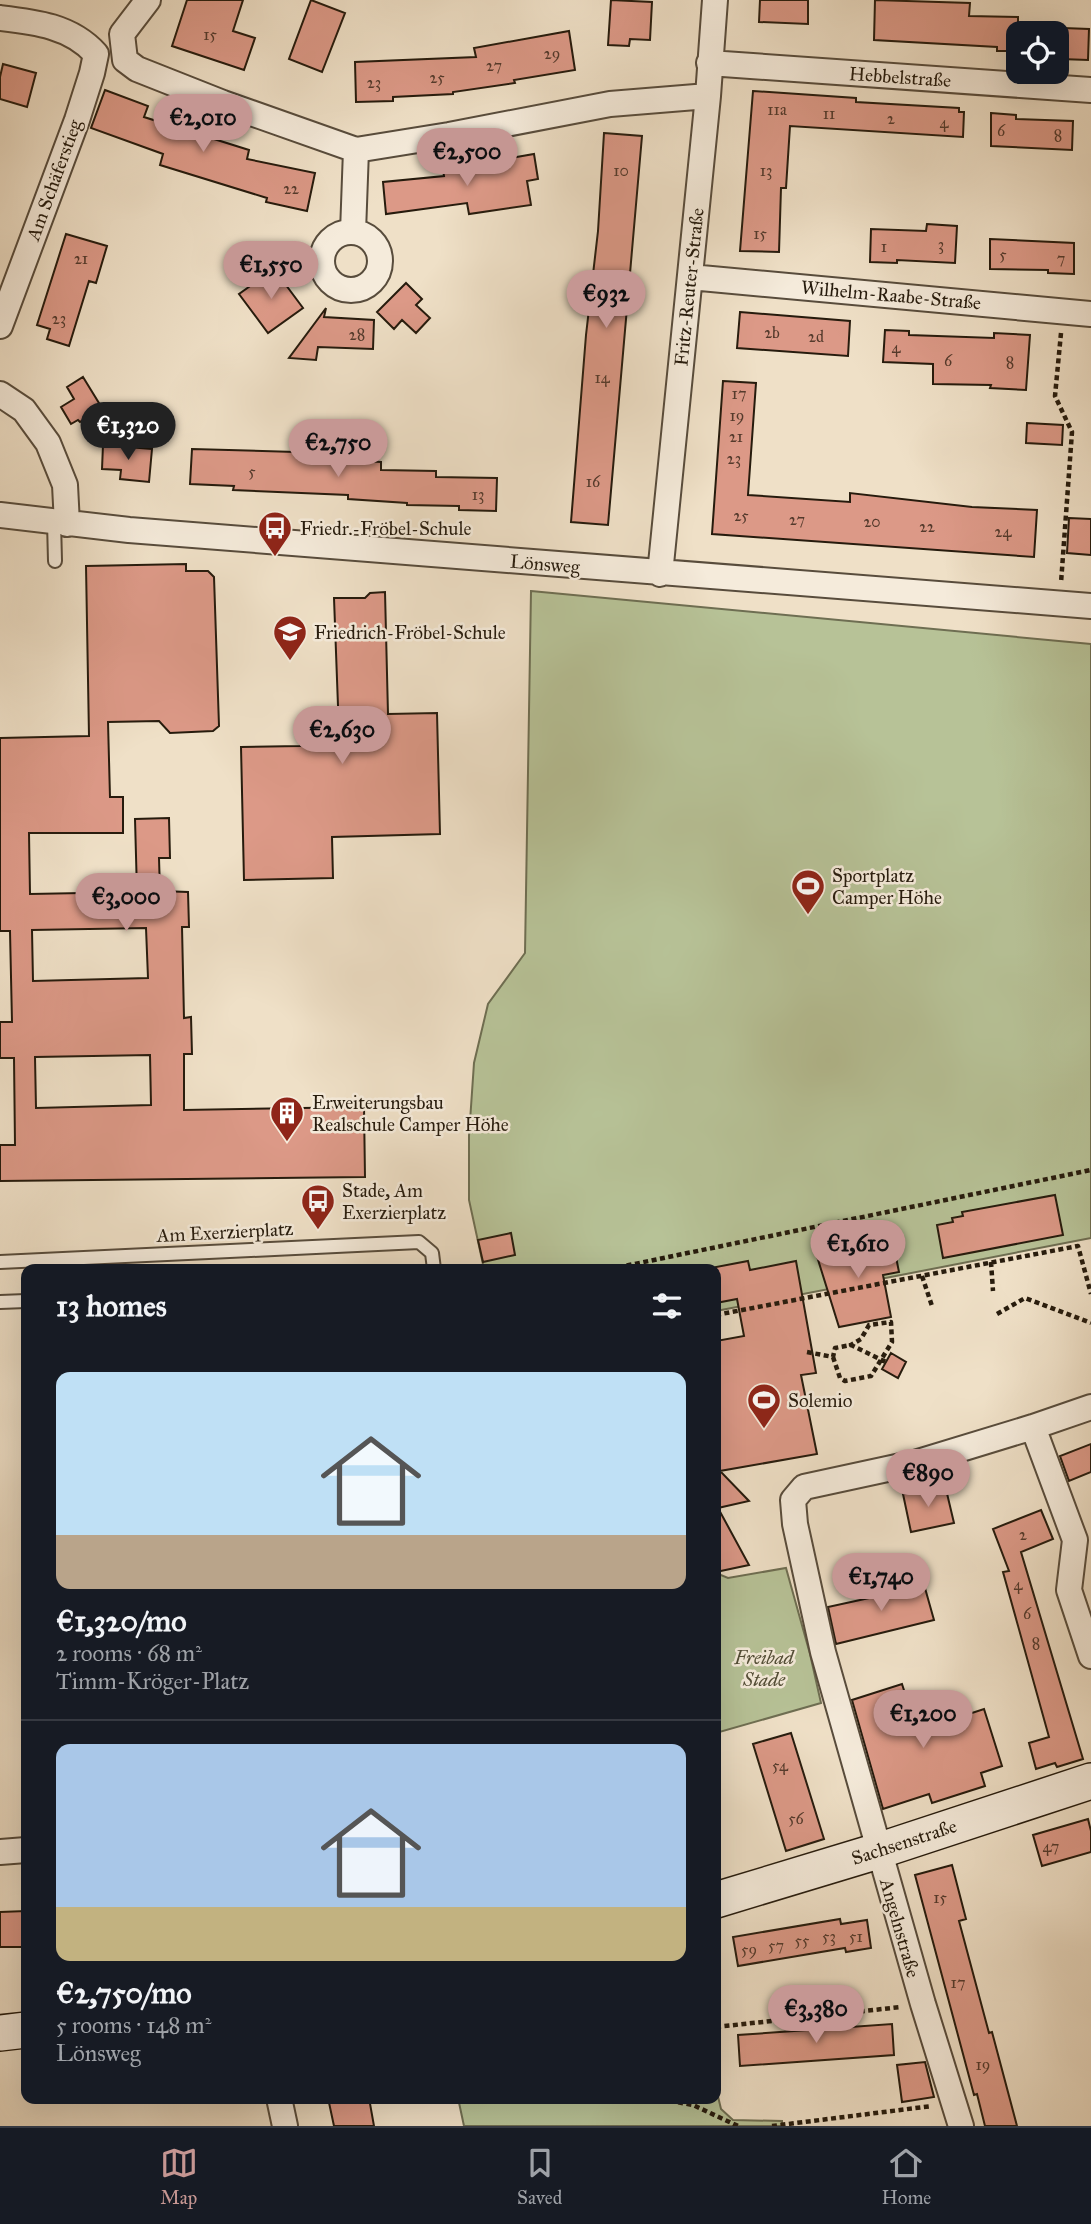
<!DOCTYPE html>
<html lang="en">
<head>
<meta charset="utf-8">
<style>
  body { margin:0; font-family:"IM FELL Great Primer",serif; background:#242831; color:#f1f3f6; height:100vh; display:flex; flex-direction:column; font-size:26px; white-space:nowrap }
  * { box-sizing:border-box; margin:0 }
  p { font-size:23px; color:#9ea1a6 }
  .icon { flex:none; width:38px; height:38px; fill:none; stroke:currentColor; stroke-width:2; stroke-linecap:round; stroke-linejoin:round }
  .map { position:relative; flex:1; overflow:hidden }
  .side { position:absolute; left:21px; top:1264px; width:700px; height:840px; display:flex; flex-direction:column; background:#171b24; border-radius:14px; box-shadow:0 7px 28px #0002 }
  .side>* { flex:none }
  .buttons { position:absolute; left:1006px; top:21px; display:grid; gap:14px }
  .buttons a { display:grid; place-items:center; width:63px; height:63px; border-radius:14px; background:#171b24; box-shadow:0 7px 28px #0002; font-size:35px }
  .price { position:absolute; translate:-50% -60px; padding:0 16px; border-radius:24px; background:#c59692; color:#111; font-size:23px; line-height:46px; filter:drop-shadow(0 2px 4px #0008) }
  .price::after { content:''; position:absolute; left:50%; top:42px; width:21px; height:16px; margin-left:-10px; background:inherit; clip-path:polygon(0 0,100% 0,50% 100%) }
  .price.current { background:#222; color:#fff }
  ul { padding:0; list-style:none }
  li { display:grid; align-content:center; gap:14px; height:371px; padding:0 35px }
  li+li { border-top:2px solid #363941 }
  li span { display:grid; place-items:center; height:217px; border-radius:14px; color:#555 }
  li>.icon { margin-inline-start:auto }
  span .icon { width:126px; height:126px; fill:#fffc; stroke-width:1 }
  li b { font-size:30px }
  h2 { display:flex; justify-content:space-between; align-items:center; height:84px; padding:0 35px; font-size:30px }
  .tab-bar { display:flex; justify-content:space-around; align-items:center; height:98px; border-top:2px solid #363941; background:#171b24; font-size:19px; color:#9ea1a6 }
  .tab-bar a { display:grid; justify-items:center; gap:4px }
  .tab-bar .current { color:#c59692 }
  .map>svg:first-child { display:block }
</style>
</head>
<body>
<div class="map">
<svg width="1091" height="2126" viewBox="0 0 1091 2126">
  <rect width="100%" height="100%" fill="#efe0c7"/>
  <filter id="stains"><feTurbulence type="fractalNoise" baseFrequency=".00286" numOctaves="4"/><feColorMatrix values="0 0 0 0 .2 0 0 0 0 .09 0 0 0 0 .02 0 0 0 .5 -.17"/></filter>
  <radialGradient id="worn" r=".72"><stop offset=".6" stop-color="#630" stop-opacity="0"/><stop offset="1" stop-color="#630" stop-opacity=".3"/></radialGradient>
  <path fill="#b7c297" stroke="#6e6e52" stroke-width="2" d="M531,591L1091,644V1238L716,1311V1269H484L469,1200V1136L474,1063L488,1004L525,953Z
    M786,1568L810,1654L821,1703L716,1733V1573L728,1578Z
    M716,2088L721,2109L733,2120L782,2121V2126H464L458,2098H716Z"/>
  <path fill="#dc9987" stroke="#261b0d" stroke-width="2" fill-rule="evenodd" d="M187,0H243L233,31L255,38L244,70L172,46Z
    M311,0L345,13L322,72L289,59Z
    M611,0L652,2L650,40L630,39L629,46L608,45Z
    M760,0H808V24L759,22Z
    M875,0L970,3L969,16L1018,17V51H997V47L874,40Z
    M1063,28L1089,29L1088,60L1061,59Z
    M569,31L575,70L514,80L515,83L453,92V94L393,97V101L356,102L355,62L476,57L474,48Z
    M3,64L36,73L27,107L0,99V77Z
    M105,90L148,106L144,117L249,150L247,159L315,173L307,211L266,202L267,198L160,165L163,154L91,128Z
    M753,91L856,98V102L959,108V112H964L963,137L790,126L786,188H781L779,252L740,251Z
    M991,113L1016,115V119L1073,121L1072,150L991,146Z
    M604,133L642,136L608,525L571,522L586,335L598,231Z
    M534,154L538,179L527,181L531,205L469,214L467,203L386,214L383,182L444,176L443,170Z
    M927,224L957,226L955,263L897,260V263L870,262L871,229L926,231Z
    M66,234L107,246L96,283L89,281L69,346L47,339L50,329L37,325Z
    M990,239L1074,243V274L1048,273V270L990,269Z
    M274,269L303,308L268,333L239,294Z
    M406,283L422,299L416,305L430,318L416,333L402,320L394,329L377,312Z
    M326,308L324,317L374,320L373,349L318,347L316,360L289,358Z
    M740,312L850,321L848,356L737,348Z
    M885,330L909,331V335L994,338V333L1030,335L1026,390L990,388L991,385L933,384V364L883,362Z
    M83,377L102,408L80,422L78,420L71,424L61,407L74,399L67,387Z
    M723,381L756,383L748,495L850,502V493L972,507L1037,510L1034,557L712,534Z
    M1027,423L1063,425L1062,445L1026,443Z
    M103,445L152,449L149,482L120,479L121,470L102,469Z
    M192,449L329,453V459L381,462V470L436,471V477L497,478L496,511L459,510V506L407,505V503L348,499V495L233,490L234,486L190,484Z
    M1069,518L1091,519V555L1067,553Z
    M186,564V571H208L214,577L219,726L213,731L170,733L159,721L108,722L110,797H123V833H29L30,894L137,892L135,819L169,818L170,858H159L160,891L188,892L189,927H182L184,1018L191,1017L192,1054H184V1110L364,1107L365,1177L0,1181V1145H15L14,1058H0V1022H12L10,931H0V738L89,736L86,566ZM146,928L148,978L33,981L32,930ZM150,1055L151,1105L36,1108L35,1057Z
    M385,592L388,714L437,713L440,834L332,837L333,878L244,880L241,747L300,746L338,706L334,598H365L370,593Z
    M1055,1195L1063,1235L943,1258L937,1225L953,1222L952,1218L963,1216L962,1212Z
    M511,1233L515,1255L483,1262L478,1240Z
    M873,1239L875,1245L893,1242L899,1272L883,1275L891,1317L839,1327L815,1250Z
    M748,1261L750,1270L796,1261L816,1373L801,1375L817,1454L720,1471L749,1501L718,1508L749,1565L716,1572V1341L744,1336L737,1299L716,1303V1267Z
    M891,1353L906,1362L898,1378L882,1369Z
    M1091,1444V1472L1069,1481L1060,1456Z
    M945,1485L954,1523L911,1532L903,1494Z
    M1041,1510L1053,1539L1021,1552L1083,1759L1057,1767L1055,1763L1036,1769L1029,1743L1049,1737L1003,1572L1009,1571L993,1529Z
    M923,1581L934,1620L836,1644L828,1607L883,1595L882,1592Z
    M902,1684L917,1731L984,1709L1002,1766L981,1773L985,1786L932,1803L929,1794L883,1809L852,1700Z
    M791,1733L824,1839L786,1851L753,1744Z
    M1088,1819L1091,1831V1852L1042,1866L1033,1835Z
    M952,1865L966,1919L959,1921L989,2033L992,2032L1017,2126H985L977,2094L974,2095L915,1875Z
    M26,1911V1947H0V1912Z
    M840,1919L841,1924L867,1920L871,1948L846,1952L845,1948L738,1966L733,1937Z
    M892,2024L894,2055L740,2066L738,2035Z
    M925,2062L934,2097L902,2102L897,2065Z
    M328,2098H369L374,2126H334Z"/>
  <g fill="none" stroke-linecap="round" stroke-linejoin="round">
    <g stroke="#584c3c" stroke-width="16">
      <path id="lane" d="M54,522L55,561
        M0,1262L419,1242L432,1253L434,1269
        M0,1302L26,1301"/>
    </g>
    <g stroke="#584c3c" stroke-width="28">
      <path id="street" d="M148,0L122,34L125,60L137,69L223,103L356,150L449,135L610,104L708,96
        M0,18C35,22 71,26 96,54L92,73L77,120L0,326
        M709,63L1091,90
        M353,232L356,150
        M322 261a29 29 0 1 1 58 0a29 29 0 1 1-58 0Z
        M690,277L1091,314
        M0,394L24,410L48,443L65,485L67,524
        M0,515L129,530L1091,606
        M660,574L708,96L715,0
        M1033,1427L1075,1540L1069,1590L1091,1656
        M0,1852L26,1850
        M279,2098L285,2126
        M961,2126L923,2004L823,1652L795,1524L793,1500L804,1487L915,1463L1033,1427L1091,1407"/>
    </g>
    <g stroke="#261b0d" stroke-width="38">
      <path id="secondary" d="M716,1900L878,1851L1091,1781
        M0,2033L26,2030"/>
    </g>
    <path stroke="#261b0d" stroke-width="4.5" stroke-dasharray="5 3.5" stroke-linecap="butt" d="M1061,333L1055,396L1072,432L1061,583
      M991,1262L993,1291
      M610,1269L1091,1170
      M922,1276L932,1306
      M997,1314L1025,1298L1091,1323
      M716,1315L1078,1246L1091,1294
      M807,1352L833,1357L835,1348L851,1345L886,1362
      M833,1357L840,1378L845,1381L871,1376L892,1342L891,1322L869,1325L861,1339L851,1345V1342
      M716,2027L901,2007
      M653,2098L693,2105L738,2126
      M772,2126L932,2106"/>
    <use href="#lane" stroke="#f5ebdb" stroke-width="12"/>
    <use href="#street" stroke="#f5ebdb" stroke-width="24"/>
    <use href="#secondary" stroke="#f5ebdb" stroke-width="35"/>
  </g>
  <defs>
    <g id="bus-pin" transform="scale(1.75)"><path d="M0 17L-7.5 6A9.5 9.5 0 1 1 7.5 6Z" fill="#8f2418" stroke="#f5ebdb"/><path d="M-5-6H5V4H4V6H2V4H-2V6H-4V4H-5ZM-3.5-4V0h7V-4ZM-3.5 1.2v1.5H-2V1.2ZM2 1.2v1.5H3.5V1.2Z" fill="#fff"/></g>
    <g id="school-pin" transform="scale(1.75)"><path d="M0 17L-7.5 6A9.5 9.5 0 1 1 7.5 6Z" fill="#8f2418" stroke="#f5ebdb"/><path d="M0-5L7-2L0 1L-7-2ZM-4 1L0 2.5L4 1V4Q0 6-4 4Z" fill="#fff"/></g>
    <g id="stadium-pin" transform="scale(1.75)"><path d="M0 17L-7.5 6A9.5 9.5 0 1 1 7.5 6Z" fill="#8f2418" stroke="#f5ebdb"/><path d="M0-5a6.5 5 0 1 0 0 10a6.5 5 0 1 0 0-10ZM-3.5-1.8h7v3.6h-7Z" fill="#fff"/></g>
    <g id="building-pin" transform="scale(1.75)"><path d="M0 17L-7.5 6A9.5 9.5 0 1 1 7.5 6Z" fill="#8f2418" stroke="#f5ebdb"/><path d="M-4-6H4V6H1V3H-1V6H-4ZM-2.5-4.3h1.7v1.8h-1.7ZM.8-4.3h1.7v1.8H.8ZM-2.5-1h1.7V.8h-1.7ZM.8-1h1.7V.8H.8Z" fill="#fff"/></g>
  </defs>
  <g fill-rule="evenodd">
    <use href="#bus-pin" x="275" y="528"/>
    <use href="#school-pin" x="290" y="632"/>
    <use href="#stadium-pin" x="808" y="886"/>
    <use href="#building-pin" x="287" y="1113"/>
    <use href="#bus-pin" x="318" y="1201"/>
    <use href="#stadium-pin" x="764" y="1400"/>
  </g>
  <g text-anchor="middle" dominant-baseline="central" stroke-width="5" stroke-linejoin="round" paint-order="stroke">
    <g font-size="16" fill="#543a2c">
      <text x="210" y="34">15</text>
      <text x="552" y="53">29</text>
      <text x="494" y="65">27</text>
      <text x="437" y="77">25</text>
      <text x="374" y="82">23</text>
      <text x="777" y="109">11a</text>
      <text x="829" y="113">11</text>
      <text x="891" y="118">2</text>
      <text x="944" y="122">4</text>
      <text x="1001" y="130">6</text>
      <text x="1058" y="135">8</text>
      <text x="621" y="170">10</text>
      <text x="766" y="170">13</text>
      <text x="291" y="188">22</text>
      <text x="760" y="233">15</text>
      <text x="941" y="244">3</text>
      <text x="884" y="246">1</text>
      <text x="1003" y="254">5</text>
      <text x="81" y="258">21</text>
      <text x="1061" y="258">7</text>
      <text x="59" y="318">23</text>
      <text x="772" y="332">2b</text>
      <text x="357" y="334">28</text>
      <text x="816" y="336">2d</text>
      <text x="896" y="347">4</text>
      <text x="948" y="360">6</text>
      <text x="1010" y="362">8</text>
      <text x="602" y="377">14</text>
      <text x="739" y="393">17</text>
      <text x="737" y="415">19</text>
      <text x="736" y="436">21</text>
      <text x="734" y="458">23</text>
      <text x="252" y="471">5</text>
      <text x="593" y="481">16</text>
      <text x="478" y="494">13</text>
      <text x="741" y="515">25</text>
      <text x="797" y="519">27</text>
      <text x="872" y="521">20</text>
      <text x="927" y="526">22</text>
      <text x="1003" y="531">24</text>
      <text x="1023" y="1534">2</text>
      <text x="1018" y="1584">4</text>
      <text x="1027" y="1613">6</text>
      <text x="1036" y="1643">8</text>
      <text x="780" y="1765">54</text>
      <text x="796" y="1818">56</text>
      <text x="1051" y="1846">47</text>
      <text x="940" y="1897">15</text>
      <text x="829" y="1936">53</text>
      <text x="856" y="1936">51</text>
      <text x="802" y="1940">55</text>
      <text x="776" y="1945">57</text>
      <text x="749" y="1949">59</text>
      <text x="958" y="1982">17</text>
      <text x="983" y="2064">19</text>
    </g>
    <g font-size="19" fill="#261b0d" stroke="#f5ebdb">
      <text transform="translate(900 77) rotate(4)">Hebbelstraße</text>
      <text transform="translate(54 180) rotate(-70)">Am Schäferstieg</text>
      <text transform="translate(689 287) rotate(-84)">Fritz-Reuter-Straße</text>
      <text transform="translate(891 295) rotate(5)">Wilhelm-Raabe-Straße</text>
      <text transform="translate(545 564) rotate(5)">Lönsweg</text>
      <text transform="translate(225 1232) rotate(-3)">Am Exerzierplatz</text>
      <text transform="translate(904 1842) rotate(-18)">Sachsenstraße</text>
      <text transform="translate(900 1928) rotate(74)">Angelnstraße</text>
    </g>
    <g font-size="19" fill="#261b0d" stroke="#f5ebdb" text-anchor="start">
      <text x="300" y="528">Friedr.-Fröbel-Schule</text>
      <text x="314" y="632">Friedrich-Fröbel-Schule</text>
      <text x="832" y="875">Sportplatz<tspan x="832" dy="22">Camper Höhe</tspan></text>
      <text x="312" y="1102">Erweiterungsbau<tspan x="312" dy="22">Realschule Camper Höhe</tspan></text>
      <text x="342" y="1190">Stade, Am<tspan x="342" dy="22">Exerzierplatz</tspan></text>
      <text x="788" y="1400">Solemio</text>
    </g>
    <g font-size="19" font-style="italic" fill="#524d36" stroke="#f5ebdb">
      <text x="764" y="1657">Freibad<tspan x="764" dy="22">Stade</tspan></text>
    </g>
  </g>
  <rect width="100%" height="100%" filter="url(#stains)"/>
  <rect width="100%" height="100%" fill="url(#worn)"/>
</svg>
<div class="buttons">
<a><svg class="icon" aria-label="locate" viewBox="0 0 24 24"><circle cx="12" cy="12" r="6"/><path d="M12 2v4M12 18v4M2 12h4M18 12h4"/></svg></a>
</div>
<b class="price" style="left:203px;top:154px">€2,010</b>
<b class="price" style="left:467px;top:188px">€2,500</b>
<b class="price" style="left:271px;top:301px">€1,550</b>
<b class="price" style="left:606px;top:330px">€932</b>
<b class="price current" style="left:128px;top:462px">€1,320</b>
<b class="price" style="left:338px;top:479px">€2,750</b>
<b class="price" style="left:342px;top:766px">€2,630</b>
<b class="price" style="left:126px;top:933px">€3,000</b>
<b class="price" style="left:858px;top:1280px">€1,610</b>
<b class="price" style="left:928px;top:1509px">€890</b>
<b class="price" style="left:881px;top:1613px">€1,740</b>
<b class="price" style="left:923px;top:1750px">€1,200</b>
<b class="price" style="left:816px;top:2045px">€3,380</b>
<section class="side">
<h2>13 homes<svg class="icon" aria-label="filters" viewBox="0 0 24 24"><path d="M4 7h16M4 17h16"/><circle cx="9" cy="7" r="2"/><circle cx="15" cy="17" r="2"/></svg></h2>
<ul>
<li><span style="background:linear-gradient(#bfe0f5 75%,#b9a48a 0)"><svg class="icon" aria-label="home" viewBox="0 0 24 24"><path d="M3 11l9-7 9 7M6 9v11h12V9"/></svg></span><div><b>€1,320/mo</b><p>2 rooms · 68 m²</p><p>Timm-Kröger-Platz</p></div></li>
<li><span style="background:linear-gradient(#a9c7e8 75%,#c2b280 0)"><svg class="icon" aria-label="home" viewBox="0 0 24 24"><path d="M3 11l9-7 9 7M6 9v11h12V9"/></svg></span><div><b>€2,750/mo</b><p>5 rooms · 148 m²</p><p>Lönsweg</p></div></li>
</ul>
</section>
</div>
<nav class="tab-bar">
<a class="current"><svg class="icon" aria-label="map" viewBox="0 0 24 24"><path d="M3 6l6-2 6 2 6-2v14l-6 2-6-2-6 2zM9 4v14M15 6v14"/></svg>Map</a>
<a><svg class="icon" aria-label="saved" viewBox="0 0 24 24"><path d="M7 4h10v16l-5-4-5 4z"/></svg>Saved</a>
<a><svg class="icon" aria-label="home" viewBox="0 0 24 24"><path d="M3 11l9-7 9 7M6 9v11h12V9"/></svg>Home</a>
</nav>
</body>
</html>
